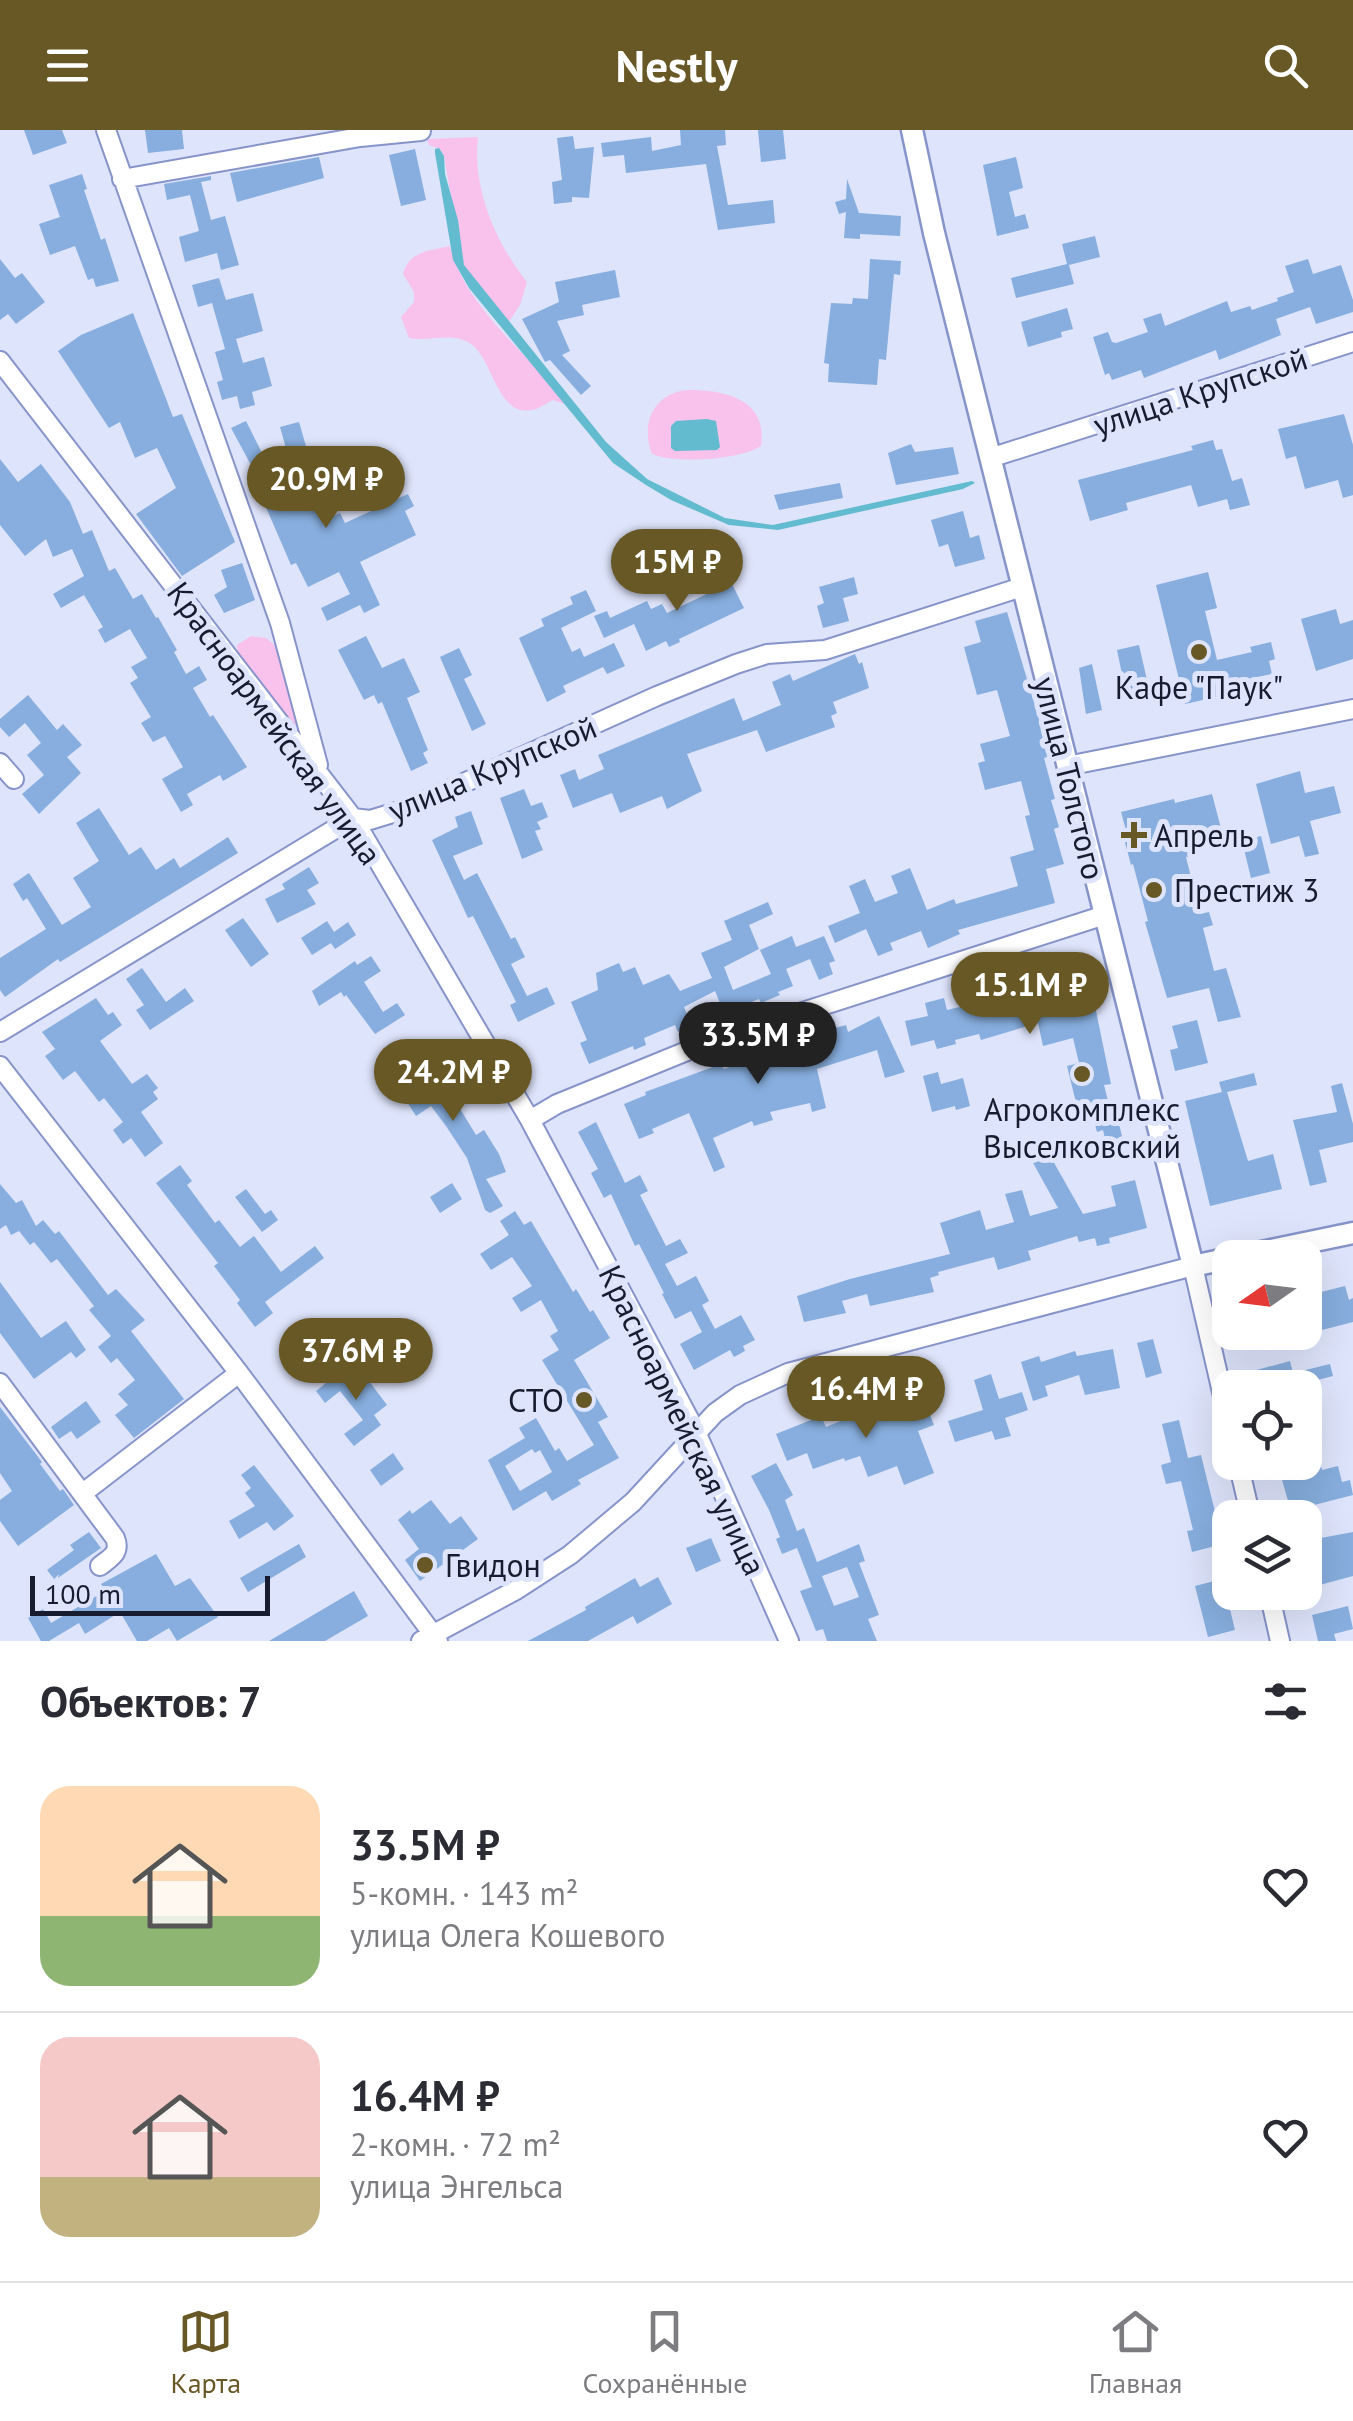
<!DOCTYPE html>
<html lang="ru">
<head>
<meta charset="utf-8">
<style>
  body { margin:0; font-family:"PT Sans",sans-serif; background:#f2f2f3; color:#2b2b33; height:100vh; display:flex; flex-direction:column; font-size:38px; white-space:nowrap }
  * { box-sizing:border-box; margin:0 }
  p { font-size:32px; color:#7c7c81 }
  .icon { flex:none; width:55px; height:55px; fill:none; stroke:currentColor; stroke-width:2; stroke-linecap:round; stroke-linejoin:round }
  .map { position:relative; height:1511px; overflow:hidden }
  .panel { display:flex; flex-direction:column; background:#fff; flex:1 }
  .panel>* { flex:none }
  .needle { width:65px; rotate:256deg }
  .fabs { position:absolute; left:1212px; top:1110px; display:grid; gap:20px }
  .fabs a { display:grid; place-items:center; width:110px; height:110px; border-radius:20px; background:#fff; box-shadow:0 10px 40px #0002; font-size:50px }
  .scale { position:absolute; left:30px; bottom:25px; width:240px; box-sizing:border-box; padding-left:10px; border:5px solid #181c31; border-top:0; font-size:28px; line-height:35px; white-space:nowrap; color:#181c31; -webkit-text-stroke:8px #dee4fb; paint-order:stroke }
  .price { position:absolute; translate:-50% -85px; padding:0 22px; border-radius:35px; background:#675825; color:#fff; font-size:32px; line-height:65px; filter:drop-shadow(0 2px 5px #0008) }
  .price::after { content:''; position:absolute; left:50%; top:60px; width:30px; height:22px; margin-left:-15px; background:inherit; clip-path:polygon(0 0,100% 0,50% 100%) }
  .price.current { background:#222; color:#fff }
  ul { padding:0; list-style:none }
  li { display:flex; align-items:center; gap:30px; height:250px; padding:0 40px }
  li+li { border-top:2px solid #e1e1e2 }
  li span { display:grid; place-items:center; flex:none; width:280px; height:200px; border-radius:30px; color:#555 }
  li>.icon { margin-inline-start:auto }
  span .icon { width:120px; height:120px; fill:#fffc; stroke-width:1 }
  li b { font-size:42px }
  h2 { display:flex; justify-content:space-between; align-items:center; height:120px; padding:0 40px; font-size:42px }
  header { display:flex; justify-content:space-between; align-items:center; height:130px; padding:0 40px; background:#675825; color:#fff; font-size:45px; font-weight:600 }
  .tab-bar { display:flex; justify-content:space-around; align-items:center; height:140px; border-top:2px solid #e1e1e2; background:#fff; font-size:28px; color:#7c7c81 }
  .tab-bar a { display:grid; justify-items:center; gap:5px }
  .tab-bar .current { color:#675825 }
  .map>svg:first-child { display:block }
</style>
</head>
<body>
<header><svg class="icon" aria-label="menu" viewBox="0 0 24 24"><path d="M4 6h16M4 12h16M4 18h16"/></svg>Nestly<svg class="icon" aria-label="search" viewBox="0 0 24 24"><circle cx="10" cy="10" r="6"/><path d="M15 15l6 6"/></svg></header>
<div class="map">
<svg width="1353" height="1511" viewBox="0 0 1353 1511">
  <rect width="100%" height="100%" fill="#dee4fb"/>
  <path fill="#f8c2ed" d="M478,7C472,59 496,113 527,152L520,175L508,193L463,135L444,26L440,19L429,15L427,9Z
    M450,116C466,180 529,222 565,274L553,270C546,273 539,279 532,280C497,287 493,229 471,214C453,201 430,212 409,208L401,187L414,172V162L403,144C409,121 429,121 450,116Z
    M688,260C725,260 768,269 761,316C740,330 675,334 652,324C640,293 654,263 688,260Z
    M251,506L266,508L277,517L299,601H295L238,526L237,515Z"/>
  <path fill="#62bbce" d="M439,18L444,26L445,44L458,90L464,135L606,312L647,349L725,388L773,395L972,351L975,353L963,359L778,400L729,395L671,370L646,355L613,333L469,158L453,130L435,23V19Z
    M707,289L716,291L720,317L717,320L675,321L671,318V296L676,291Z"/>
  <path fill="#87aede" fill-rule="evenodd" d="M24,0H62L67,13L33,25Z
    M145,0H182L184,19L148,23Z
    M680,0H725L726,15L717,16L728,75L773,70L775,93L718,100L706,34L626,43L624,25L603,27L601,13L651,7L652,21L681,15Z
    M758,0H783L786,29L761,32Z
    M573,6L575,19L594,17L589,68L572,67V72L554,74L552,52L562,50L557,8Z
    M415,19L426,70L401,76L389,25Z
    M319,27L324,48L237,72L230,43Z
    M1016,27L1023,58L1009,62L1015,87L1025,84L1029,98L997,106L983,35Z
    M82,44L87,59L84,60L101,110L105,108L119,151L96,157L93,148L88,150L75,116L50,125L39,94L60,87L49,55Z
    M211,46V50L201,52L211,90L225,86L239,135L221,140L217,123L185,132L179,107L199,101L190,65L167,70L164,54Z
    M847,49L859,83L901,86L900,106L860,104V109L844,108L846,82L839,84L835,72L846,69Z
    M1095,106L1100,127L1069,135L1074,154L1016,168L1011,148L1067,134L1062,114Z
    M0,129L15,148L22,143L45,172L16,194L8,184L0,190Z
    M870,129L901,131L900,145L894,144L886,230L879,229L877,255L828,252L829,234L824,233L831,173L852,174L853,168L868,169Z
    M1308,129L1313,144L1341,135L1353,170V182L1316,194L1310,177L1276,189L1281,205L1219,230L1216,220L1144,248L1141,240L1112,250L1109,243L1105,245L1093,207L1108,202L1112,212L1116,213L1148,202L1143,189L1161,183L1165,196L1227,171L1231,182L1250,176L1252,180L1278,171L1277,168L1294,162L1285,136Z
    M615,140L620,167L582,175L584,185L557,191L570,221L562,225L591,256L581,265L550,230L545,232L522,189L559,172L555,152Z
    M219,148L226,170L253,163L263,201L236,209L243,233L264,227L272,256L252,262L255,275L240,279L237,266L222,270L217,252L223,250L215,222L225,219L212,173L198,177L192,155Z
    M1067,178L1073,199L1061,202L1062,207L1028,217L1021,192Z
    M133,183L173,287L182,284L235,412L182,446L136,384L176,358L157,318L135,328L120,292L109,298L58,221L81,205Z
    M1344,284L1353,315V365L1343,368L1338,350L1305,359L1296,326L1286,329L1278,299Z
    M246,291L262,323L271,318L292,362L310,356L326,389L340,383L345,393L408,364L414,376L405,381L416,405L360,432L380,475L364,483L360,475L327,491L321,478L350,464L339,442L308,457L296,433L291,435L265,375L271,372L231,298Z
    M299,292L306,316L287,322L280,297Z
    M1213,310L1216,320L1222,319L1232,351L1242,348L1250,375L1230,380L1227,369L1198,377L1191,355L1126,373L1128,380L1090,391L1078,350L1193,320L1191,316Z
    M911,314L915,322L953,317L959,344L896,355L888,323Z
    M0,329L18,352L41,334L70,372L83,404L92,400L109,441L115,438L133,469L142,464L156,488L158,487L177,520L174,522L186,544L199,536L207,550L193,558L210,587L213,585L247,637L223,651L220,645L187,664L193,675L181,682L162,649L183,637L165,606L153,612L141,593L151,587L130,553L138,548L131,537L147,528L130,499L105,513L98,500L103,497L84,465L61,478L53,464L84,446L72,419L53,427L46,409L25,426L0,395Z
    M840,353L843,368L779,380L774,365Z
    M963,381L970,408L979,405L985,429L955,437L948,414L939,417L931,390Z
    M713,427L726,454L731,452L744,478L679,509L680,512L669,517L666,511L646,521L634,494L604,508L594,486L607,481L610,488L647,471L651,479L662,474L667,483L713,461L700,433Z
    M242,433L255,470L224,483L214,465L227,457L221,440Z
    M1208,442L1217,478L1205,481L1217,530L1252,522L1250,517L1271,512L1275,529L1269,531L1272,544L1223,554L1225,565L1185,574L1156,455Z
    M854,447L858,464L843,468L849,491L823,498L817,476L824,473L819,457Z
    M586,460L596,481L561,498L572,522L580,518L584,527L614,513L625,536L607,544L603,537L563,556L566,562L547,572L519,508L544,496L541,489L573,474L570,467Z
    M1336,479L1340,494L1353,490V529L1316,541L1301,489Z
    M1007,482L1050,626L1044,628L1055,669L1051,670L1059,697L1054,699L1064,734L1046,739L1055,773L958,800L960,804L928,818L921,801L890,813L893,820L878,826L866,799L835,813L828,796L860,783L849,756L865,749L875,772L898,763L891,746L910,738L927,780L954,769L956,774L1018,756L1010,727L1034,720L1025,686L1030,685L1021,651L985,660L978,633L985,631L980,614L1010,606L997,560L977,565L964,517L981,512L975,491Z
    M366,506L382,538L404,528L420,562L407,568L428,620L423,623L428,633L411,641L382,572L378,574L374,565L364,570L338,520Z
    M1139,515L1151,568L1128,573L1117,520Z
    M459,518L472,545L464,549L486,594L472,601L440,527Z
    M855,524L859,534L862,532L869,558L833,572L837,583L831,586L835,597L766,622L757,600L687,624L702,661L667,679L662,666L620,683L612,663L573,678L560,645L575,639L579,650L604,639L598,625L734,568L743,591L781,575L772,552L790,544L793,551Z
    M1092,534L1102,580L1086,584L1079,538Z
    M28,565L57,600L63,594L82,615L67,627L81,643L39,684L22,664L44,645L27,625L41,613L25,593L9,607L0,597V589Z
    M1300,641L1305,663L1334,656L1341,683L1310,691L1319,724L1305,727L1299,706L1271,714L1256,654Z
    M524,659L531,676L542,672L548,687L537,692L541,699L535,701L543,720L522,729L500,668Z
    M1212,664L1223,706L1194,713L1197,724L1186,727L1200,784L1209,782L1213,795L1203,798L1214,841L1226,838L1241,887L1218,892L1209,858L1167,868L1145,792L1148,791L1133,734L1131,735L1122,701L1126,700L1121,682L1174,669L1175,673Z
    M99,678L129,725L141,717L156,740L174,728L180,738L228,707L238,723L60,832L58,829L5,867L0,860V828L46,799L27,768L23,771L13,754L29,743L62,795L91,777L73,748L99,731L76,693Z
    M471,681L483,714L453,726L464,750L477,743L511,809L515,807L525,827L511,834L527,866L547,857L555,874L518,892L510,875L516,872L473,786L468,788L432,710L458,697L455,687Z
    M1261,706L1270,743L1251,748L1242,711Z
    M309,737L319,753L307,760L316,774L277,793L265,769L285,759L282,754Z
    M768,772L773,784L749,795L759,819L724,837L733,860L771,844L760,820L792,806L796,817L824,806L835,831L829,833L833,844L819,850L810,829L786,839L793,856L778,862L780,865L761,873L759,869L724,883L715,861L684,877L692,896L678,902L675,895L644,908L646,915L634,920L633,916L589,934L580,913L587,910L571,872L598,860L596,843L619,833L623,842L635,837L643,855L669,844L680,861L712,848L701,823L732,810L724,791Z
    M243,788L269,824L251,837L225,800Z
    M327,791L334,802L348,792L356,805L335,819L331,813L312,825L301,808Z
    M371,826L381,841L364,852L383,882L397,873L405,885L375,904L346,865L344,867L341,862L319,876L312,861L355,831L357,835Z
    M142,838L166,872L185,858L194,871L150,900L136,880L144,875L126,849Z
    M1045,840L1057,886L1095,876L1111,954L1104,955L1112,987L1117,986L1125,1018L1108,1022L1103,1000L1097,1002L1094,990L1081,993L1067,936L1079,933L1073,908L1043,916L1038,893L981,910L979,904L955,910L956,914L937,919L934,910L911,916L905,891L928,886L925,873L944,868L947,880L972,874L968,859L1000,851L1001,854Z
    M96,868L108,885L113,882L122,895L100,911L132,954L147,944L158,958L153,962L158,969L141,982L163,1013L145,1027L131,1008L123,1014L113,1000L123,992L104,968L99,972L75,941L63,950L45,926L55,919L42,902Z
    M879,886L905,942L885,948L877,920L817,939L826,978L812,982L810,973L770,982L773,990L754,996L752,991L713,1008L725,1037L714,1042L689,983L652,999L654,1003L639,1009L624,974L646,965L645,962L721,934L724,939L754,929L755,933L798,919L797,913L833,904L832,899L846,895L848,902Z
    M1197,890L1208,933L1175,941L1170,920L1178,918L1172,896Z
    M411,920L430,948L442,940L449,951L445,954L476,1005L484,1000L499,1024L506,1042L486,1049L503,1076L490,1083L485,1080L467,1028L446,996L431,976L416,986L404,967L411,962L393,932Z
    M938,942L941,954L963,948L970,976L956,980L955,976L932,982L923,946Z
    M1254,943L1257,955L1227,962L1248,1031L1273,1024L1282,1059L1210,1076L1185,971L1222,962L1219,952Z
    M1342,953L1353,994V1012L1319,1020L1327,1052L1310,1056L1293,990L1337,982L1331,956Z
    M596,992L625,1053L640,1045L648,1061L640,1065L666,1116L680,1109L688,1123L665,1134L677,1156L696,1146L709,1171L702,1175L715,1199L741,1185L755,1210L743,1216L745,1221L734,1227L730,1220L694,1240L680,1214L702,1202L691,1181L675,1189L662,1164L664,1163L639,1114L635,1116L611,1064L604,1068L591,1043L598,1039L578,1002Z
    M1048,1022L1083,1084L1116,1076L1111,1056L1135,1050L1147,1098L1109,1108L1110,1113L1097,1116L1095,1108L1079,1112L1077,1106L1028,1121L1031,1130L998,1140L994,1127L938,1142L939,1145L930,1148L934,1162L870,1176L867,1164L842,1171L846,1183L804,1192L797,1166L850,1149L950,1124L940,1093L980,1080L986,1100L1014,1092L1005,1064L1022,1060L1030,1086L1058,1078L1032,1031Z
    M180,1035L192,1051L187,1055L215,1093L219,1090L240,1117L254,1106L281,1142L315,1116L324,1128L265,1172L273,1183L255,1197L237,1173L240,1170L214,1136L218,1133L156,1053Z
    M452,1053L462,1069L440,1083L430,1067Z
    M0,1054L16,1073L22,1070L36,1096L43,1090L55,1104L59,1101L108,1165L116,1159L145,1190L131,1201L184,1269L134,1308L115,1285L128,1275L118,1264L135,1250L117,1228L111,1233L98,1217L111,1206L89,1180L94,1176L57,1129L51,1133L34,1112L30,1115L19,1101L11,1105L6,1095L0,1099Z
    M246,1059L265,1084L271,1080L278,1090L262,1102L235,1067Z
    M515,1081L524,1095L531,1091L573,1162L576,1159L590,1182L593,1180L610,1208L574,1230L608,1287L598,1292L619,1328L578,1350L581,1354L552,1371L546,1361L513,1381L488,1330L525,1308L519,1298L536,1288L555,1321L559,1318L567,1331L594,1315L542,1230L559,1220L550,1206L558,1201L541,1170L521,1182L512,1168L532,1156L512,1127L491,1140L480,1124L509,1105L500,1091ZM532,1319L535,1323L540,1320L552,1342L520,1361L505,1336Z
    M0,1152L41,1208L66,1191L86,1220L76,1228L71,1222L34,1249L0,1203Z
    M1345,1156L1349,1170L1353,1168V1192L1322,1200L1318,1186L1305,1189V1166Z
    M306,1201L323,1224L300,1241L283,1219Z
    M1153,1209L1162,1243L1146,1248L1137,1213Z
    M1113,1219L1120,1258L1085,1265L1079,1245L1045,1256L1048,1266L1033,1271L1021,1232L1039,1226L1041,1232L1075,1221L1077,1226Z
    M1290,1231L1293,1243L1330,1234L1333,1246L1306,1253L1307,1258H1257L1253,1241Z
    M345,1238L357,1254L366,1247L387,1275L374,1285L381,1295L354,1316L344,1304L363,1290L340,1261L325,1273L316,1261Z
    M991,1244L999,1269L1022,1262L1028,1280L1005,1288L1011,1306L995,1310L992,1301L955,1312L948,1291L983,1280L974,1250Z
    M889,1267L895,1282L925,1273L934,1295L918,1301L934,1343L904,1355L897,1336L868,1347L860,1326L845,1331L844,1328L813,1339L807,1323L787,1331L776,1304L821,1286L826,1297L875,1277L874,1273Z
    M86,1271L101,1292L77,1309L71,1301L59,1309L51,1297Z
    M0,1277L42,1332L40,1334L60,1361L63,1359L74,1375L18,1416L0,1391V1370L12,1361L0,1343Z
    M1179,1290L1188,1328L1201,1325L1223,1414L1192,1422L1187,1401L1193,1400L1181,1351L1166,1354L1161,1335L1171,1332L1162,1294Z
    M1305,1290H1310L1322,1340L1338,1336L1342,1352L1350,1350L1353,1365L1291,1381L1280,1343L1305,1336Z
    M393,1323L404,1339L381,1356L370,1340Z
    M776,1333L793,1365L785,1370L797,1401L804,1398L817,1432L859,1414L865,1431L859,1433L879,1485L868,1489L877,1511H827L823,1499L816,1501L800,1461L812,1457L797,1418L782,1424L776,1409L780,1407L769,1380L751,1346ZM847,1437L859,1467L834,1476L822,1446Z
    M254,1335L294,1386L274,1401L267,1392L239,1409L229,1391L255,1376L245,1363L251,1358L241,1345Z
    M431,1370L450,1394L461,1386L478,1409L420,1451L405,1430L419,1419L398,1390L410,1380L412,1384Z
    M89,1402L101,1418L55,1450L47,1440L74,1420L70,1415Z
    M1353,1402V1446L1305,1459V1411Z
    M711,1408L721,1431L696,1442L686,1418Z
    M299,1414L306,1427L248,1462L240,1448Z
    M156,1424L175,1456L190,1448L218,1487L177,1511L169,1498L147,1511H137L120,1482L85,1504L79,1493L49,1511H41L28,1488L43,1479L51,1493L105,1461L101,1454Z
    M658,1447L672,1474L637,1494L633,1486L588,1511H528L586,1480L585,1477L635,1448L640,1457Z
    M1230,1447L1228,1471L1235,1500L1208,1507L1195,1456Z
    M354,1461L368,1486L325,1511H269Z
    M1348,1476L1353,1499L1334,1504L1336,1511H1318L1312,1485Z"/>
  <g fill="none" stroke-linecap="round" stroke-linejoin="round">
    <g stroke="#8794ca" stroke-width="22">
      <path id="minor" d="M106,0L280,493L318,635
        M122,49L360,7L421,1
        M0,231L353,688L530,990L696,1302L789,1511
        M990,328L1353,212
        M0,633L14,649
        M1067,636L1353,579
        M0,902L353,688L370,690L406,679L657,566L736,534L767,524L825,520L1022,457
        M0,936L239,1243L438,1511
        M530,990L557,974L709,912L1105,785
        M0,1253L115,1408C121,1423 111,1427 100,1436
        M1238,1332L1251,1388
        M83,1363L239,1243
        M1269,1462L1280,1511
        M421,1511L516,1460L570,1425L633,1372L715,1283L740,1265L788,1243L1193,1136L1230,1297"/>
    </g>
    <g stroke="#8794ca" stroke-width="25">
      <path id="major" d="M912,0L934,103L1193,1136L1230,1128
        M1233,1128L1353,1103"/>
    </g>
    <use href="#minor" stroke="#fff" stroke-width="18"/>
    <use href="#major" stroke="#fff" stroke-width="20"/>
  </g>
  <g fill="#675825" stroke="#dee4fb" stroke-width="4">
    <circle cx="1199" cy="522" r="10"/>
    <path d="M1129 690h10v10h10v10h-10v10h-10v-10h-10v-10h10z"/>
    <circle cx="1154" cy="760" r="10"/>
    <circle cx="1082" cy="944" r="10"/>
    <circle cx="584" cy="1270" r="10"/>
    <circle cx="425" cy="1435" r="10"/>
  </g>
  <g text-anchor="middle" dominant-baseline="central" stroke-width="10" stroke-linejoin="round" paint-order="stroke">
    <g font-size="32" fill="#181c31" stroke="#dee4fb">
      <text transform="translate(1200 261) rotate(-18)">улица Крупской</text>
      <text transform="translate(275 593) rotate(54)">Красноармейская улица</text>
      <text transform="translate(492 638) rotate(-23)">улица Крупской</text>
      <text transform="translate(1070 648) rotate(76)">улица Толстого</text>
      <text transform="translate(683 1290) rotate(64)">Красноармейская улица</text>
    </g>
    <g font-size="32" fill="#181c31" stroke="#dee4fb" text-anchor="start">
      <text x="1199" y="557" text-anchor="middle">Кафе "Паук"</text>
      <text x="1154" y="705">Апрель</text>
      <text x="1174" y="760">Престиж 3</text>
      <text x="1082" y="979" text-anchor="middle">Агрокомплекс<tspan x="1082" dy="37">Выселковский</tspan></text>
      <text x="564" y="1270" text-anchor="end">СТО</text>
      <text x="445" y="1435">Гвидон</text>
    </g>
  </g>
</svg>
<div class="fabs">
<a><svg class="needle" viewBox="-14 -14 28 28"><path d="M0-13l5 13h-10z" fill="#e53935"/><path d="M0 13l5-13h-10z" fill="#7c7c81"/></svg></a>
<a><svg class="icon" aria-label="locate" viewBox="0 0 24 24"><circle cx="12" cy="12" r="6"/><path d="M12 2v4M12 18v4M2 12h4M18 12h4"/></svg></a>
<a><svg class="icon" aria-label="layers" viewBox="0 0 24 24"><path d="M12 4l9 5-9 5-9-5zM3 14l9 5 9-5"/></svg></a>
</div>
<div class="scale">100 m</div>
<b class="price" style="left:326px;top:401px">20.9M ₽</b>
<b class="price" style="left:677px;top:484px">15M ₽</b>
<b class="price" style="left:1030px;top:907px">15.1M ₽</b>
<b class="price current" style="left:758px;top:957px">33.5M ₽</b>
<b class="price" style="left:453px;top:994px">24.2M ₽</b>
<b class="price" style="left:356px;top:1273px">37.6M ₽</b>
<b class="price" style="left:866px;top:1311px">16.4M ₽</b>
</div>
<section class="panel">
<h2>Объектов: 7<svg class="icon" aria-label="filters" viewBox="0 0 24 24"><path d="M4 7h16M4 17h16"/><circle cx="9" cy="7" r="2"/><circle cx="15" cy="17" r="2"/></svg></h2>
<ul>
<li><span style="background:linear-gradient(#ffd9b3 65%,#8fb573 0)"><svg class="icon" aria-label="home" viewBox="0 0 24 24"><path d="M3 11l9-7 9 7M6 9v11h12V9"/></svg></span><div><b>33.5M ₽</b><p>5-комн. · 143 m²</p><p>улица Олега Кошевого</p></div><svg class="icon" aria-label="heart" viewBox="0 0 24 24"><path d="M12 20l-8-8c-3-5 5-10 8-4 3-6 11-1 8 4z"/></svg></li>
<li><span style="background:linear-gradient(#f6c9c9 70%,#c2b280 0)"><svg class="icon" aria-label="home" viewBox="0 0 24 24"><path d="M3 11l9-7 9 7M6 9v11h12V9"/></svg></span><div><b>16.4M ₽</b><p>2-комн. · 72 m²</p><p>улица Энгельса</p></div><svg class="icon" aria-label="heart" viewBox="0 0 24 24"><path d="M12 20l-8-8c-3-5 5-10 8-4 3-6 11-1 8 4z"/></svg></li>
</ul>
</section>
<nav class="tab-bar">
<a class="current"><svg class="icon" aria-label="map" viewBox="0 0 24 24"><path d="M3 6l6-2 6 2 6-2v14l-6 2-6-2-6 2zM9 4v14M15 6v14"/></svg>Карта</a>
<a><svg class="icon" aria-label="saved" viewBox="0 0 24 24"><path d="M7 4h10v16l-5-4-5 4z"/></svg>Сохранённые</a>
<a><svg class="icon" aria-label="home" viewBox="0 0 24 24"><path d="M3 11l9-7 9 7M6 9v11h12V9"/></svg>Главная</a>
</nav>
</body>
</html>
